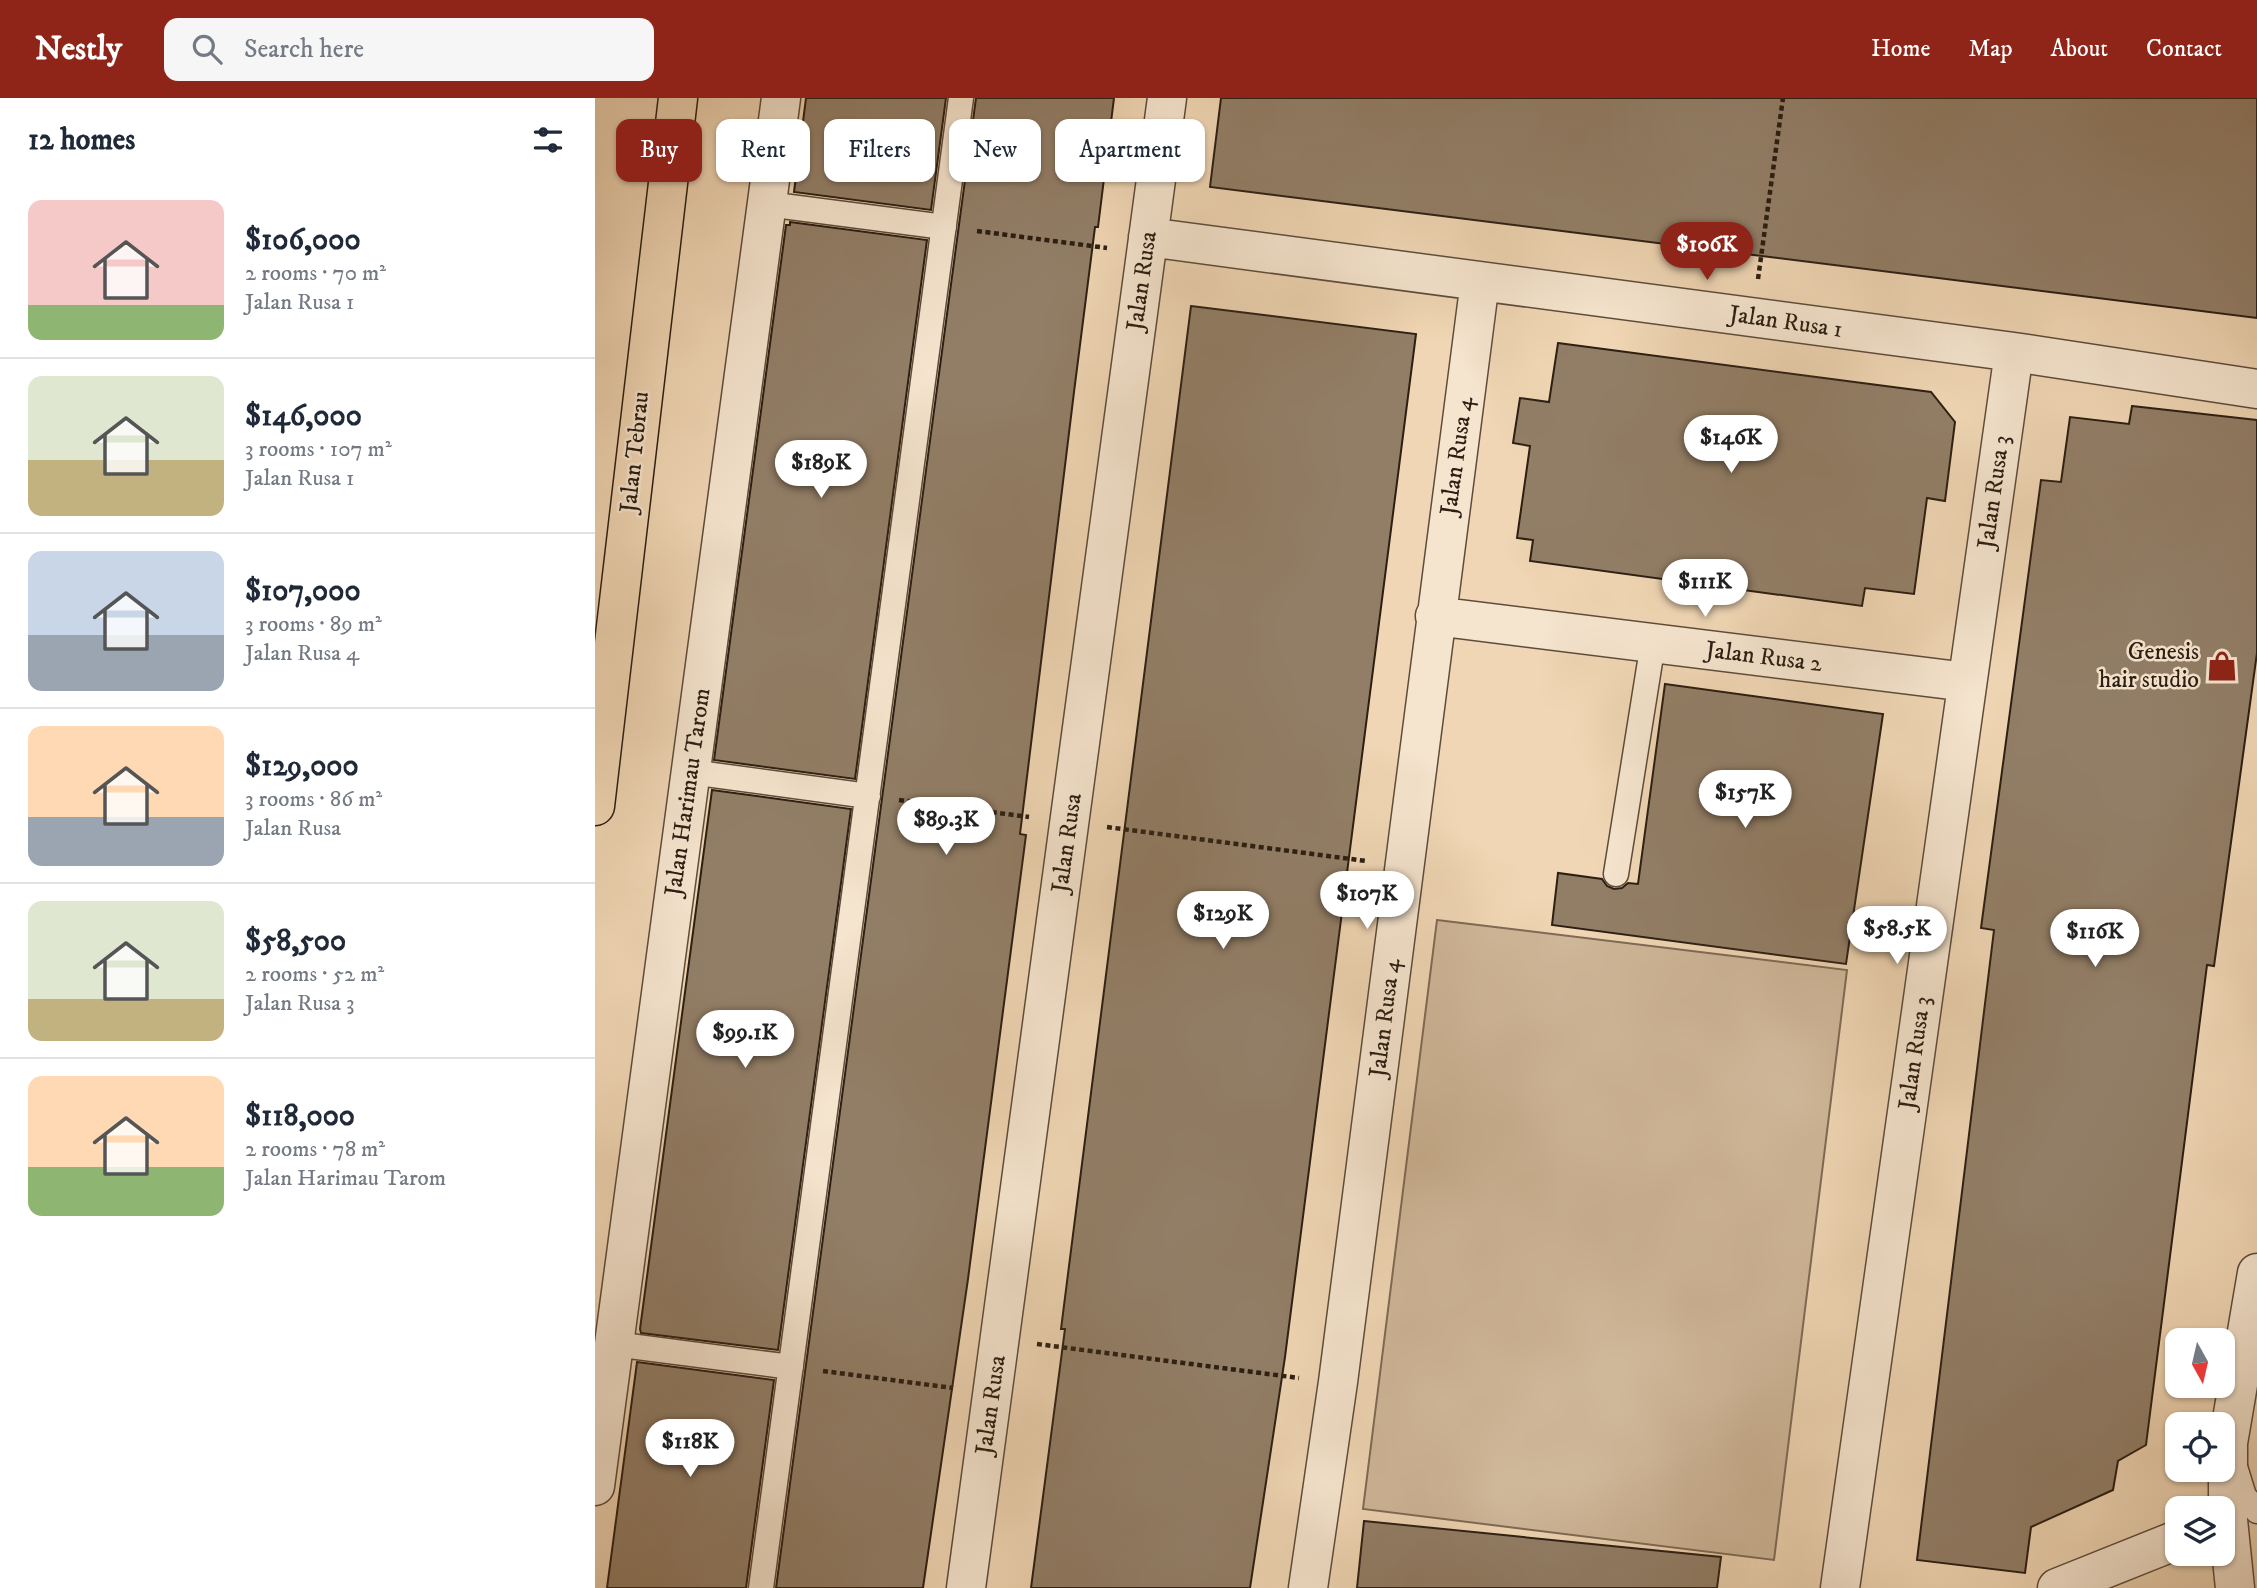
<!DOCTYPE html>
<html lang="en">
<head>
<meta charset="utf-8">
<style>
  body { margin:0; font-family:"IM FELL DW Pica",serif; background:#f6f6f7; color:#1f2937; height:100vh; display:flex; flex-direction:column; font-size:26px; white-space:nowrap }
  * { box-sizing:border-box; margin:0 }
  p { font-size:23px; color:#747a83 }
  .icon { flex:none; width:38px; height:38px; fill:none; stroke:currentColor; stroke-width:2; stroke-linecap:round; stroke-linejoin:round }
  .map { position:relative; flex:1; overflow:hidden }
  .drawer { display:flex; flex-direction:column; background:#fff; width:595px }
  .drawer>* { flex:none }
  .guide { position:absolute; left:21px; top:21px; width:665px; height:63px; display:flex; gap:14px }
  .needle { width:46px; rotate:172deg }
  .buttons { position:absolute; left:1570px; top:1230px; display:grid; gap:14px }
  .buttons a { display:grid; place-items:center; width:70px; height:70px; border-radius:14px; background:#fff; box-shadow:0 2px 5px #0004; font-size:35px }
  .price { position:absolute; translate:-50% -60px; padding:0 16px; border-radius:24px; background:#fff; color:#222; font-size:23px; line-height:46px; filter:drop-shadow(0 2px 4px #0008) }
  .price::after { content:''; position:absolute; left:50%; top:42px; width:21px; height:16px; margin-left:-10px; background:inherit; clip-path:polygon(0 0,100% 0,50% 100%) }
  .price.on { background:#8f2418; color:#fff }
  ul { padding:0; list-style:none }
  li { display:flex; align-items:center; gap:21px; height:175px; padding:0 28px }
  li+li { border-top:2px solid #e0e1e3 }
  li span { display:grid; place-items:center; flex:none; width:196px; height:140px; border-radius:14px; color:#555 }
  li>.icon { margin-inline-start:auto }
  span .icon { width:84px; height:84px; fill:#fffc; stroke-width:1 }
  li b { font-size:30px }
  h2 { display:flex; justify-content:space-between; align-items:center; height:84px; padding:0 28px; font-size:30px }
  .pill { padding:0 24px; border-radius:14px; background:#fff; box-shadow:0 2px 5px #0004; font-size:24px; line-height:63px }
  .pill.on { background:#8f2418; color:#fff }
  header { display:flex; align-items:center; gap:42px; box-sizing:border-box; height:98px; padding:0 35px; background:#8f2418; color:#fff }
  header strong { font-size:33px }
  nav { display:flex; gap:38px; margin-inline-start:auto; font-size:24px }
  .search { width:490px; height:63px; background:#f6f6f7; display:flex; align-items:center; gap:18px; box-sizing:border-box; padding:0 24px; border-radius:14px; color:#747a83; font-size:26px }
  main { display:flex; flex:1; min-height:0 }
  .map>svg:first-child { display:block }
</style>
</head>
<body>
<header>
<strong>Nestly</strong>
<div class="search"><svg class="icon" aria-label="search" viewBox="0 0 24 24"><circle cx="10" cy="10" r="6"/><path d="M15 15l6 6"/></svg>Search here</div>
<nav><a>Home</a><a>Map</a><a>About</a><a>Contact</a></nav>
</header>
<main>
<section class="drawer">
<h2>12 homes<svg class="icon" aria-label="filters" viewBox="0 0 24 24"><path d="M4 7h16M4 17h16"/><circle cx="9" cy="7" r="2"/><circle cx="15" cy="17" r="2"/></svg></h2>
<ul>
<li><span style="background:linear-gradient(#f6c9c9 75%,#8fb573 0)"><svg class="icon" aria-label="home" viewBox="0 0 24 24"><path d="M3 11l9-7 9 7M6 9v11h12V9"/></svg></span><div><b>$106,000</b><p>2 rooms · 70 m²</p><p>Jalan Rusa 1</p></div></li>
<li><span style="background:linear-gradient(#dfe7d0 60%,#c2b280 0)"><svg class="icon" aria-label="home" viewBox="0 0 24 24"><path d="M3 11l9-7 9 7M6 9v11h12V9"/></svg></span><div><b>$146,000</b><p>3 rooms · 107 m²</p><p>Jalan Rusa 1</p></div></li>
<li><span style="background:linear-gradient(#c9d6e8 60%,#9aa5b1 0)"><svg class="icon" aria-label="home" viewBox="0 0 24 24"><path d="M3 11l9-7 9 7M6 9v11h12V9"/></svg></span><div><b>$107,000</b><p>3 rooms · 89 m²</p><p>Jalan Rusa 4</p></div></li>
<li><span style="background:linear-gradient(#ffd9b3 65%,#9aa5b1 0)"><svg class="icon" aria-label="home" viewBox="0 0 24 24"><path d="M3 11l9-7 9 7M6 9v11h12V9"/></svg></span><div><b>$129,000</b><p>3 rooms · 86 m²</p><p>Jalan Rusa</p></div></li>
<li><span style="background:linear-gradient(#dfe7d0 70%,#c2b280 0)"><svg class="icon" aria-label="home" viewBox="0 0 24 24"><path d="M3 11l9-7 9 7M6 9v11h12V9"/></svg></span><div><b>$58,500</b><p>2 rooms · 52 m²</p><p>Jalan Rusa 3</p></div></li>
<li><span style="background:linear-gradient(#ffd9b3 65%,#8fb573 0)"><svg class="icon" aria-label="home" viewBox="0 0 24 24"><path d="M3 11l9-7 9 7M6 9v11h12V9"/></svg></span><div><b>$118,000</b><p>2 rooms · 78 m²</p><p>Jalan Harimau Tarom</p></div></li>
</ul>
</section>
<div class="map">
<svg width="1662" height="1490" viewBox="0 0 1662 1490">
  <rect width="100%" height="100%" fill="#f0d6b4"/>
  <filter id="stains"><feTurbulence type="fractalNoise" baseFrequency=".00286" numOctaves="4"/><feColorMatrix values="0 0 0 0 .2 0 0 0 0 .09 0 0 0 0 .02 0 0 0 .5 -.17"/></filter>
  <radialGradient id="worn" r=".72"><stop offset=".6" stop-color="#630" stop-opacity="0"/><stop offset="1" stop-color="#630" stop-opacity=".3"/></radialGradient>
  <path fill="#cfb799" stroke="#7e6a56" stroke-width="2" d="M842,822L1252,872L1179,1462L768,1411Z"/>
  <path fill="#927e67" stroke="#2c1e13" stroke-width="2" d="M211,0H351L336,112L199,94Z
    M381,0H519L503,129H500L479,294L425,736L431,737L373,1181L328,1490H181Z
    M626,0H1662V220L615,89Z
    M195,124L332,142L260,681L119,662L191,127H195Z
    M596,208L821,236L690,1259L655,1490H436L470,1231H466Z
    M963,245L1336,294L1360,324L1350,403L1332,400L1319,496L1270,490L1267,508L935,463L938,442L922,440L935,348L918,345L925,300L954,304Z
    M1537,308L1662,322V555L1619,868L1612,867L1551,1347L1523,1363L1518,1392L1436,1429L1430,1475L1322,1462L1399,832L1386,830L1446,382L1466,384L1475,319L1534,326Z
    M1070,586L1288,616L1251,866L957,827L963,775L1007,781L1012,788L1019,791L1027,790L1033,785L1043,786Z
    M117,692L256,711L183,1252L46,1235L45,1231Z
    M42,1264L179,1282L151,1490H12Z
    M769,1423L1126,1459L1122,1490H762Z"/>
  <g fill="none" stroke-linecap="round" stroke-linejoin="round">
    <g stroke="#5d4c3b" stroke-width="27">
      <path id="service" d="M172,106L349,129
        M96,674L273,698
        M1021,776L1058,545
        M19,1246L196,1269
        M1641,1372L1649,1398L1662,1413
        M166,1490L366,0"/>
    </g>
    <g stroke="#5d4c3b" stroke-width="41">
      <path id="minor" d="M553,139L1419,254L1662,291
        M840,518L1372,584
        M0,1388L186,0
        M371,1490L572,0
        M713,1490L743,1284L885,183
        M1245,1490L1419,254
        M1462,1490L1582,1442
        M1640,1490L1633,1422V1345L1662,1175"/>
    </g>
    <g stroke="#2c1e13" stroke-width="41">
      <path id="trunk" d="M0,708L83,0"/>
    </g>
    <path stroke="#2c1e13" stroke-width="4.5" stroke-dasharray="5 3.5" stroke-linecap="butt" d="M382,133L512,150
      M1163,181L1188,0
      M304,702L434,719
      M512,729L771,763
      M442,1246L704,1280
      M228,1273L358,1290"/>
    <use href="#service" stroke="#f5e4ce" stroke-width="24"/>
    <use href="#minor" stroke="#f5e4ce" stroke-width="38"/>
    <use href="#trunk" stroke="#f0d6b4" stroke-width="38"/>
  </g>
  <defs>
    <g id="shop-bare" transform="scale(2.415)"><path d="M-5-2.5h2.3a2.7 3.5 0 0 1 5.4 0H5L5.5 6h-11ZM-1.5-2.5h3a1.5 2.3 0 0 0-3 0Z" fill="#8f2418" stroke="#f5e4ce" stroke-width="2.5" paint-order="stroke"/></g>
  </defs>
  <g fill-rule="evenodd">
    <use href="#shop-bare" x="1627" y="568"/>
  </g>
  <g text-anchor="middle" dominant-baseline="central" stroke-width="5" stroke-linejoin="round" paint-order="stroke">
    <g font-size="24" fill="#2c1e13" stroke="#f5e4ce">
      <text transform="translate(547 183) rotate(-82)">Jalan Rusa</text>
      <text transform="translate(1191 224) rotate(8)">Jalan Rusa 1</text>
      <text transform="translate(40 354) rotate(-84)">Jalan Tebrau</text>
      <text transform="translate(862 358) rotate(-82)">Jalan Rusa 4</text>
      <text transform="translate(1399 394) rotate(-82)">Jalan Rusa 3</text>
      <text transform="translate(1169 559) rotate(7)">Jalan Rusa 2</text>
      <text transform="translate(93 694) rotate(-82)">Jalan Harimau Tarom</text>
      <text transform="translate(472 745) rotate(-82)">Jalan Rusa</text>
      <text transform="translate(790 920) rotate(-83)">Jalan Rusa 4</text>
      <text transform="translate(1320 955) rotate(-82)">Jalan Rusa 3</text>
      <text transform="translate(396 1307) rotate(-82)">Jalan Rusa</text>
    </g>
    <g font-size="24" fill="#2c1e13" stroke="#f5e4ce" text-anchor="end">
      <text x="1604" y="554">Genesis<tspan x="1604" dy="28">hair studio</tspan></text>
    </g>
  </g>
  <rect width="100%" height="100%" filter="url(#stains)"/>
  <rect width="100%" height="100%" fill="url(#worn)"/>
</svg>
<div class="buttons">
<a><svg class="needle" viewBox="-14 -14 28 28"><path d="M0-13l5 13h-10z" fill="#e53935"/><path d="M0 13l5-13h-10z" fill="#747a83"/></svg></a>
<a><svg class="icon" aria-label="locate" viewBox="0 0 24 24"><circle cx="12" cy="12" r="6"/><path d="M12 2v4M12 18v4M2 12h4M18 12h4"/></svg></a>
<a><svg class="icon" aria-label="layers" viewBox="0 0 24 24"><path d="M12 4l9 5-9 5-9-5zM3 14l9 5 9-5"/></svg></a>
</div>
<b class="price on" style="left:1112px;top:184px">$106K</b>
<b class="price" style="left:1136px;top:377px">$146K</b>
<b class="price" style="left:226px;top:402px">$189K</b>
<b class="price" style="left:1110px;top:521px">$111K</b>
<b class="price" style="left:1150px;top:732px">$157K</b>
<b class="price" style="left:351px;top:759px">$89.3K</b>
<b class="price" style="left:772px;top:833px">$107K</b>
<b class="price" style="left:628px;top:853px">$129K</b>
<b class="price" style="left:1302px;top:868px">$58.5K</b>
<b class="price" style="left:1500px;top:871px">$116K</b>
<b class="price" style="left:150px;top:972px">$99.1K</b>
<b class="price" style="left:95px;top:1381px">$118K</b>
<div class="guide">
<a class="pill on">Buy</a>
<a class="pill">Rent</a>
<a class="pill">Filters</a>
<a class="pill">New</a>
<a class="pill">Apartment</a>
</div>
</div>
</main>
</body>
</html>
